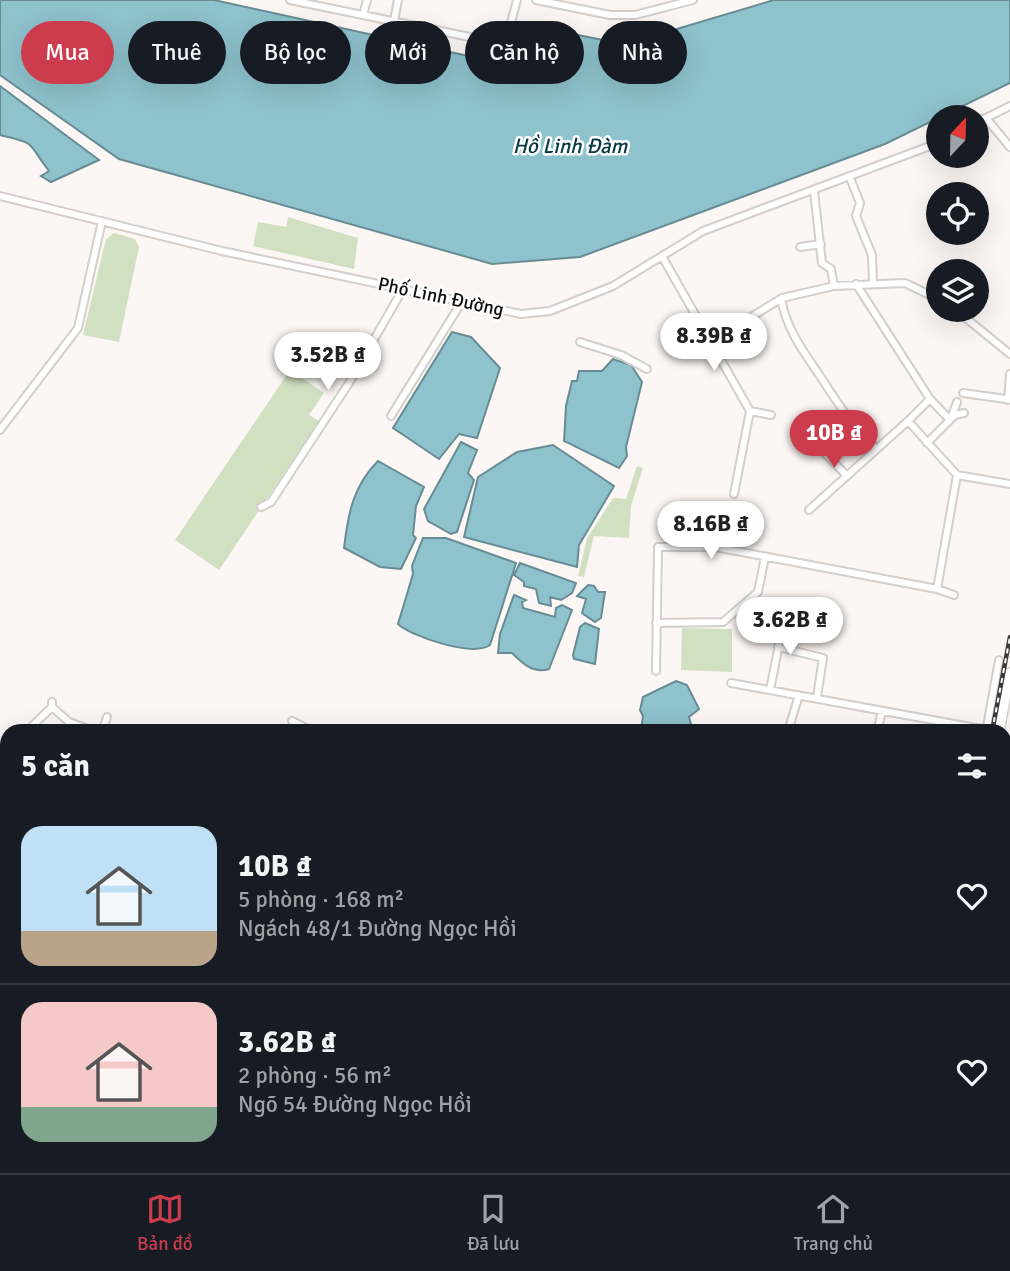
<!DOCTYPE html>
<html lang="vi">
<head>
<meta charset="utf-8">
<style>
  body { margin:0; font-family:Signika,sans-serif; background:#242831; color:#f1f3f6; height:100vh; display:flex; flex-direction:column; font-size:26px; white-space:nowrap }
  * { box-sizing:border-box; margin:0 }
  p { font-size:23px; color:#9ea1a6 }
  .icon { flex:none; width:38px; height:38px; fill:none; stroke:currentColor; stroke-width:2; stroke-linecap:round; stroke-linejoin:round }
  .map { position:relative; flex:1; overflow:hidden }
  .sheet { position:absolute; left:0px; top:724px; width:1012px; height:450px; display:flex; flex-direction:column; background:#171b24; border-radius:21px 21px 0 0; box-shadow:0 7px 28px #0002 }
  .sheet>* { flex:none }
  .guide { position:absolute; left:21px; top:21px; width:970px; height:63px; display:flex; gap:14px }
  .needle { width:46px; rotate:22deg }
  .fabs { position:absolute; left:926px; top:105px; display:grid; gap:14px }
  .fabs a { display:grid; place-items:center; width:63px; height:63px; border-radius:50%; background:#171b24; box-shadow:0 7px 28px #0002; font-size:35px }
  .price { position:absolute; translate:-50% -60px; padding:0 16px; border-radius:24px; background:#fff; color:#222; font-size:23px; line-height:46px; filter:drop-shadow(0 2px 4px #0008) }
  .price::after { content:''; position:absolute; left:50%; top:42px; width:21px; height:16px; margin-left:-10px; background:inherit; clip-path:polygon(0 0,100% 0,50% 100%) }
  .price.current { background:#cd3c4c; color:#fff }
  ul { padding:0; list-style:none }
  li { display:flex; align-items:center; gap:21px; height:175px; padding:0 21px }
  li+li { border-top:2px solid #363941 }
  li span { display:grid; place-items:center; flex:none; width:196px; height:140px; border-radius:21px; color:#555 }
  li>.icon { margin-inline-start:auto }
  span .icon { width:84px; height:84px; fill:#fffc; stroke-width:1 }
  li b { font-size:30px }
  h2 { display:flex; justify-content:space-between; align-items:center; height:84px; padding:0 21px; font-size:30px }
  .tag { padding:0 24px; border-radius:32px; background:#171b24; box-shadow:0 7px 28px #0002; font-size:24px; line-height:63px }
  .tag.current { background:#cd3c4c; color:#fff }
  .tab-bar { display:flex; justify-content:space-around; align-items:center; height:98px; border-top:2px solid #363941; background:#171b24; font-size:19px; color:#9ea1a6 }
  .tab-bar a { display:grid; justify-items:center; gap:4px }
  .tab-bar .current { color:#cd3c4c }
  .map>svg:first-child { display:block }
</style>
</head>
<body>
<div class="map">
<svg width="1010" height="1173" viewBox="0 0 1010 1173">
  <rect width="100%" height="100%" fill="#fcf7f4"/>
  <path fill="#d1e0c1" d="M288,217L358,238L354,269L253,246L258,222L286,227Z
    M114,233L135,239L139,247L119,342L83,335L106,239Z
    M290,370L324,393L309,415L319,421L219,570L175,540Z
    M637,466L643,468L631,506L629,538L594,536L584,577L578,576L587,538L613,498L626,499Z
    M682,628L732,629V672L681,670Z"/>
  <path fill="#8ec2cd" stroke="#688c94" stroke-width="2" d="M0,0H214L491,61C525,59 519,44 538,27L603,40L660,34L774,0H1010V83L885,144L580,257L492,264L119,159L0,75Z
    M0,86L99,160L51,182L41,176L49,171C26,141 38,144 0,135Z
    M452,332L471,337L500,368L477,438L459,434L439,459L393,428Z
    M613,359L631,365L642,382L626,447L627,456L619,468L564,441L566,406L572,381H577L579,371H602Z
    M461,442L477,450L468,473L474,480L457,532L451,534L428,521L424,509Z
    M553,445L614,486L579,545L577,567L464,537L478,477L517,452Z
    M378,461L424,487L416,506L413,535L416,538L401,569L380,567L344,548C348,514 353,486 378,461Z
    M423,538H446L516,563L490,645C473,657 412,637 398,624L413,574L412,566Z
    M520,563L576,583L572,593L561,600L550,597L551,606L539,603L536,589L524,586V582L514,575Z
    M588,585L594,586L598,592H605L601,618L595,622L582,613L586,599L577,596Z
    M514,595L526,600L522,602L523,608L555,617L556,608L562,605L572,610L549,669C533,674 522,663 512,653H498L500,634Z
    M585,623L599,629L595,664L574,659L573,655L580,627Z
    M676,681L687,685L699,709L689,717L693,731H641L643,716L640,710L643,697Z"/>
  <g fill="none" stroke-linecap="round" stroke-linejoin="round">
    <g stroke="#d3cfcc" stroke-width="10">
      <path id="minor" d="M290,0L499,43L507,38L517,0
        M536,0L610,15H635L693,0
        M363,15L367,0
        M394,21L398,0
        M986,118L1010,147
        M976,123L1010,106
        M850,178L860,203L856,216L872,255L873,283
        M814,191L822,263L831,269L834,286
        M0,196L222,251L521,314L550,311L613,286L703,231L938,143
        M800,247L821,244
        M663,258L750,411L734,494
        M856,284L930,399L950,420
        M781,299C787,330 803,351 820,376C839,405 851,425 876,449
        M956,310L1010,354
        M580,342L621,355L647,369
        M742,352L730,330L782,298L834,286L905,283L938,299
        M963,393L1006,399
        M930,399L908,421L957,475L1010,484
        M1008,400L1010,374
        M750,411L771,415
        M391,416L461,303
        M952,416L957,402
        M0,430L78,328L102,221
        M927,443L955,415L964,413
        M821,449L847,476
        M261,507L271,502L349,383L403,289
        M809,510L908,421
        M937,589L957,475
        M656,623L723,622L758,592L765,557
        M778,647L823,658L817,697
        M656,671L658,547H715L937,589L954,595
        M731,683L998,732
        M770,690L784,619
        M52,702V707L69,722L96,732
        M292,721L314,732
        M789,728L799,695
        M26,732L52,707
        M102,732L107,717
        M877,732L882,711
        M986,732L999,660
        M0,764L7,751
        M0,857L1,889
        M7,928V927
        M0,939L7,942
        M0,989L7,991
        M1004,1032L1010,1033
        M1004,1093H1010
        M0,1111L7,1112
        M225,1167L229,1173
        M687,1167V1173
        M772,1167L774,1173
        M819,1167L820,1173
        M855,1167L858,1173
        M904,1173V1167"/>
    </g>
    <g stroke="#d3cfcc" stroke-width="12">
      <path id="highway" d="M999,732L1010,673
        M1004,830L1010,800
        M916,1173L917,1167
        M941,1173L942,1167"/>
    </g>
    <use href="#minor" stroke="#fff" stroke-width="6"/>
    <use href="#highway" stroke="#fff" stroke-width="9"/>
    <g stroke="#3d3b3a" stroke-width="4.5">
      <path id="rail" d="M992,732L1010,637
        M909,1173L910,1167"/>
    </g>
    <use href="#rail" stroke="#fff" stroke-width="2" stroke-dasharray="5" stroke-linecap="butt"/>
  </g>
  <g text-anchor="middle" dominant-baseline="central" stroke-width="5" stroke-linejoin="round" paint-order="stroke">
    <g font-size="19" fill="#100f0e" stroke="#fff">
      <text transform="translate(441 297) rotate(12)">Phố Linh Đường</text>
    </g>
    <g font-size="21" font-style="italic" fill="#073a43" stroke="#fff">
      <text x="570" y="146">Hồ Linh Đàm</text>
    </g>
  </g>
</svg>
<div class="fabs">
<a><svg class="needle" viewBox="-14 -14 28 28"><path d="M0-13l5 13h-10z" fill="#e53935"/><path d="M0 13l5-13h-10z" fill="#9ea1a6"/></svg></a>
<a><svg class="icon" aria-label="locate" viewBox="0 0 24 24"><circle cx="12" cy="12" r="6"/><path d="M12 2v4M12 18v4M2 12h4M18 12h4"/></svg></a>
<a><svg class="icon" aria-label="layers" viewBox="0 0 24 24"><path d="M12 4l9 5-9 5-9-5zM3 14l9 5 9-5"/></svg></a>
</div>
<b class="price" style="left:714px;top:373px">8.39B ₫</b>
<b class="price" style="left:328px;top:392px">3.52B ₫</b>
<b class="price current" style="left:834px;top:470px">10B ₫</b>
<b class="price" style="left:711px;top:561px">8.16B ₫</b>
<b class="price" style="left:790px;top:657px">3.62B ₫</b>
<div class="guide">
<a class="tag current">Mua</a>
<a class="tag">Thuê</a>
<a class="tag">Bộ lọc</a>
<a class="tag">Mới</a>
<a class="tag">Căn hộ</a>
<a class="tag">Nhà</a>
</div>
<section class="sheet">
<h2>5 căn<svg class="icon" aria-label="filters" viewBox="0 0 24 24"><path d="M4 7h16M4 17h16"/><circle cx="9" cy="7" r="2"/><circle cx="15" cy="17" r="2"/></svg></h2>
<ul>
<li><span style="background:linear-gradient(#bfe0f5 75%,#b9a48a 0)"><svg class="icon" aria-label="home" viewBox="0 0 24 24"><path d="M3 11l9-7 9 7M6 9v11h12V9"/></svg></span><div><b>10B ₫</b><p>5 phòng · 168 m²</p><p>Ngách 48/1 Đường Ngọc Hồi</p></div><svg class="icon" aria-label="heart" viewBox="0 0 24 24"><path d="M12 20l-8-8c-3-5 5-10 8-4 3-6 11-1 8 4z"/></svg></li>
<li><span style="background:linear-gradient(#f6c9c9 75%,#7fa58c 0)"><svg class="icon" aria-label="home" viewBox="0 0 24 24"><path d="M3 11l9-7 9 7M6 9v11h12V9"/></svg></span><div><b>3.62B ₫</b><p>2 phòng · 56 m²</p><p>Ngõ 54 Đường Ngọc Hồi</p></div><svg class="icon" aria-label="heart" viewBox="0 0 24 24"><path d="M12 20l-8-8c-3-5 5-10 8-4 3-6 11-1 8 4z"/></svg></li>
</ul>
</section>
</div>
<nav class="tab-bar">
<a class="current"><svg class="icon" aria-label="map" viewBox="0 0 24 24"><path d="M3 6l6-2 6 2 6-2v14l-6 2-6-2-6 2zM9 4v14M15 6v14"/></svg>Bản đồ</a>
<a><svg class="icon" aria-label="saved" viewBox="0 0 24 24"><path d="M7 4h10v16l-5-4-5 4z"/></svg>Đã lưu</a>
<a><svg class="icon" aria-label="home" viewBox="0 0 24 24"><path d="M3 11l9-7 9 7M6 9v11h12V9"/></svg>Trang chủ</a>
</nav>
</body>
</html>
